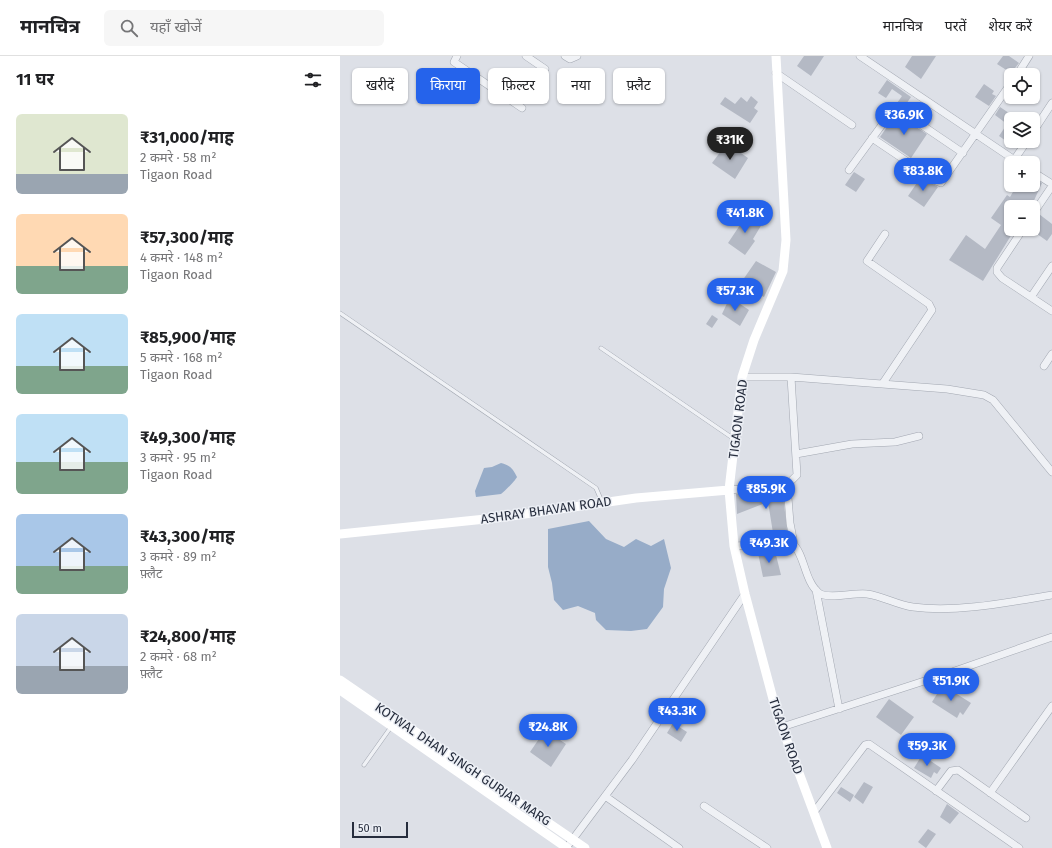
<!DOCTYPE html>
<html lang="hi">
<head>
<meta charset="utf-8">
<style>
  body { margin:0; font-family:"Fira Sans","Noto Sans Devanagari",sans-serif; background:#f6f6f6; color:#202124; height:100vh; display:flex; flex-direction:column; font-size:15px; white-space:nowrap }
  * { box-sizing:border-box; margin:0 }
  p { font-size:13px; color:#757577 }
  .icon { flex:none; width:22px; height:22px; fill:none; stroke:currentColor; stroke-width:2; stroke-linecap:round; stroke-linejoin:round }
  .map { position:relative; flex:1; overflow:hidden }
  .panel { display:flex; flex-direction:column; background:#fff; width:340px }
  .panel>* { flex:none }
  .top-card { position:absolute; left:12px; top:12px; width:380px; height:36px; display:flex; gap:8px }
  .tools { position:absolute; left:664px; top:12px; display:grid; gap:8px }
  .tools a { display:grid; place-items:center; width:36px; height:36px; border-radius:6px; background:#fff; box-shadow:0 1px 3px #0004; font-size:20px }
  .scale { position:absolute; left:12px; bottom:10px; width:56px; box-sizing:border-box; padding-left:4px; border:2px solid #262d3d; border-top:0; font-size:11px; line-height:14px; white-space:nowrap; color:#262d3d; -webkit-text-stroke:3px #eceff5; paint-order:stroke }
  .price { position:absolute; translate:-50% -34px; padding:0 9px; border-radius:14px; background:#2563eb; color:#fff; font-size:13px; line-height:26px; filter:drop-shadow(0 1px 2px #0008) }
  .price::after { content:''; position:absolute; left:50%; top:24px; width:12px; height:9px; margin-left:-6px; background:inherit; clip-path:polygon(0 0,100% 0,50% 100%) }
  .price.on { background:#222; color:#fff }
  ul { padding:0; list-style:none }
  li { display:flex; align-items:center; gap:12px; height:100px; padding:0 16px }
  li span { display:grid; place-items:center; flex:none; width:112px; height:80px; border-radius:6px; color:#555 }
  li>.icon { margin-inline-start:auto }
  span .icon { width:48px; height:48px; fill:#fffc; stroke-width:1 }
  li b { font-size:17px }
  h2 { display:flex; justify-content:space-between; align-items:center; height:48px; padding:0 16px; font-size:17px }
  .chip { padding:0 14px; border-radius:6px; background:#fff; box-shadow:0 1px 3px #0004; font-size:14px; line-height:36px }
  .chip.on { background:#2563eb; color:#fff }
  header { display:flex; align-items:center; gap:24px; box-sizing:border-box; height:56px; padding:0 20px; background:#fff; border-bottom:1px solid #e0e0e0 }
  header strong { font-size:19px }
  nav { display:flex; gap:22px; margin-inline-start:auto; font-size:14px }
  .search { width:280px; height:36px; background:#f6f6f6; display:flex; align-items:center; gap:10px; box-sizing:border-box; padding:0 14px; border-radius:6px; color:#757577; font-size:15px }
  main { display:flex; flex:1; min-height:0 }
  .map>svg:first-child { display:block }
</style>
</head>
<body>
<header>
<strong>मानचित्र</strong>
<div class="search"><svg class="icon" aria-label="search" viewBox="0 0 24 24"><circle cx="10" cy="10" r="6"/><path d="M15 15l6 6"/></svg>यहाँ खोजें</div>
<nav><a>मानचित्र</a><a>परतें</a><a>शेयर करें</a></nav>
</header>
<main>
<section class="panel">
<h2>11 घर<svg class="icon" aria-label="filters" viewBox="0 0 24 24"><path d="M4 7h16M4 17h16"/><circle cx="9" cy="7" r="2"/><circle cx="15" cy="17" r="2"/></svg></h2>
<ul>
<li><span style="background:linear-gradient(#dfe7d0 75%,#9aa5b1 0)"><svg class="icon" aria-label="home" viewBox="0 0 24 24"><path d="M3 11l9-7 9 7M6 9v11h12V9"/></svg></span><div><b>₹31,000/माह</b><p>2 कमरे · 58 m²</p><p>Tigaon Road</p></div></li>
<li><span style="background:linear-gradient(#ffd9b3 65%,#7fa58c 0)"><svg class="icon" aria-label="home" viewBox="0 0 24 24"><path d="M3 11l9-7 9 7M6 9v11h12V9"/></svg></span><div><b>₹57,300/माह</b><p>4 कमरे · 148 m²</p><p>Tigaon Road</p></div></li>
<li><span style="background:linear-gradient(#bfe0f5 65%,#7fa58c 0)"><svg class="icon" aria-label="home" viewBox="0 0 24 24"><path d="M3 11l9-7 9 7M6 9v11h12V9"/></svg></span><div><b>₹85,900/माह</b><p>5 कमरे · 168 m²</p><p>Tigaon Road</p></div></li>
<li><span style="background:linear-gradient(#bfe0f5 60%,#7fa58c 0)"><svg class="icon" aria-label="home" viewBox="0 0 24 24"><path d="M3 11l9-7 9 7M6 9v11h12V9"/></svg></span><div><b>₹49,300/माह</b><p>3 कमरे · 95 m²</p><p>Tigaon Road</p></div></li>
<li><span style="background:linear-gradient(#a9c7e8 65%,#7fa58c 0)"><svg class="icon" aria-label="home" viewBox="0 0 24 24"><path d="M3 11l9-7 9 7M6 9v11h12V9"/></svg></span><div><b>₹43,300/माह</b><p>3 कमरे · 89 m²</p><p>फ़्लैट</p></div></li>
<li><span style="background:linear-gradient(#c9d6e8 65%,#9aa5b1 0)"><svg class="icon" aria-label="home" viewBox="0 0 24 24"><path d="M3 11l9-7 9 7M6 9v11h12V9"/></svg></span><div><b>₹24,800/माह</b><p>2 कमरे · 68 m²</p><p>फ़्लैट</p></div></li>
</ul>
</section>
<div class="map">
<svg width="712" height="792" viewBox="0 0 712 792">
  <rect width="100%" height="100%" fill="#dde0e7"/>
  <path fill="#97acc8" d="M161,407C170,409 173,413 177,421C175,425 165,435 161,438L136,441L135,435L144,412L152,411Z
    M249,465L266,483L284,491L296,483L311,490L324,483L331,512L324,533L323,551L307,573L291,575L266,574L256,564L255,557L238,550L223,554L214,544L212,527L208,511V473Z"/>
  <path fill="#b4b9c4" d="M464,0H484L471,20L457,10Z
    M572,0H596L581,23L565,11Z
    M663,0H669L679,7L671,17L657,8Z
    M547,24L571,41L564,51L557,47L562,40L552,33L546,42L538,37Z
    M644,28L654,35L652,38L656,40L649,50L635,41Z
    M411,40L418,46L414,52L418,55L410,67L380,48L385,41L395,48L401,41L407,46Z
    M660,51L678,63H671V85H681L676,92L659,80L667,68L655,59Z
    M556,58L587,78L571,102L540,81Z
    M387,87L408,102L395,123L372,107Z
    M514,116L525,123L516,136L505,129Z
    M581,121L598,131L584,151L568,140Z
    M693,122L702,127L691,151H671V173H675L643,225L609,204L626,179L645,193L661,169L651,162L667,139L670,141L677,129H693Z
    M405,157L422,168L413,183L415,185L405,199L388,187L400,169L398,168Z
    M699,158L712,168V178L707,185L693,175V167Z
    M416,205L436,216L424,241L400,228Z
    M390,241L409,254L400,270L382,258Z
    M372,259L378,263L372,272L366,268Z
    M425,437L427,440L443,439L448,482L434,483L428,446L397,458L396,438Z
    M435,495L441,519L423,521L418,497Z
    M601,628L631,647L623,659L620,656L617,662L592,646L597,638L595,637Z
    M549,643L574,661L561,679L536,661Z
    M333,667L347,676L341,686L327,677Z
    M205,674L226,688L211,711L190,696Z
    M582,699L601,712L597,718L594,716L591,722L574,712Z
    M524,726L533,731L523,748L514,741Z
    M501,731L514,739L510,746L497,737Z
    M607,748L619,757L610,768L600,761Z
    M588,773L596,778L586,792L578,786Z"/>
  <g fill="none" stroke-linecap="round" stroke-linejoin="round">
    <g stroke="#a2a7b1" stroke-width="4.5">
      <path id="lane" d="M0,257L256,432L262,446
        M261,292L394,383
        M24,709L51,671"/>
    </g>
    <g stroke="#a2a7b1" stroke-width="8">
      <path id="street" d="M117,0L114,6L182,52
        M186,0L205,13
        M225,0L230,3L237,0
        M520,0L679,107
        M436,17L512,69
        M677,19L689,0
        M693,76L712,47
        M532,82L596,125L601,127L671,27
        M674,104L687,85
        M509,114L555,51L623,97
        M693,116L712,128
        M693,158L712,130
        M683,173L657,212V216L662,222L712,255
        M691,241L712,210
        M704,310L712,298
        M402,321H451L607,333L644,339L653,344L712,416
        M543,327L592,254L589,248L527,205L545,178
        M456,398L512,388L555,386L579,380
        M447,429L450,467L454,488
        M389,434L447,429L457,419L451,321
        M394,490L452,487C465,498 464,525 479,537C488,544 515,536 527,538C543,540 557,549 573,551C616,557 670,546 712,539
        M476,534L499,653
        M442,671L609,617L712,581
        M596,735L611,715L618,714L686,762
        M650,737L712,650
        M265,740L339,792
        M364,750L427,792
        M474,756L525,689L529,688L679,792
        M230,787L292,704L405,538"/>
    </g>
    <use href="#lane" stroke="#eff1f5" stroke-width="3.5"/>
    <use href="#street" stroke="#eff1f5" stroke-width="7"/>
    <path stroke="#fff" stroke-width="9" d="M436,0L446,184L443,215L414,284L402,321L389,434L394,490L405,538L437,658L487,792
      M0,478L165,461L296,442L389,434
      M0,624L245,792
      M0,634L227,792"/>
  </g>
  <g text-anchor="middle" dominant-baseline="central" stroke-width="3" stroke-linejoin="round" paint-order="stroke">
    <g font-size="13" fill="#262d3d" stroke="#eceff5">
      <text transform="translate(398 363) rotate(-83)">TIGAON ROAD</text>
      <text transform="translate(206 454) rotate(-8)">ASHRAY BHAVAN ROAD</text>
      <text transform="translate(446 680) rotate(71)">TIGAON ROAD</text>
      <text transform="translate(123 708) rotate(34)">KOTWAL DHAN SINGH GURJAR MARG</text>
    </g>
  </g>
</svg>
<div class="tools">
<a><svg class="icon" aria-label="locate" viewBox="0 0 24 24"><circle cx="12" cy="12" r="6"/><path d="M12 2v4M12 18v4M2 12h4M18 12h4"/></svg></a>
<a><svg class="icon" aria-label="layers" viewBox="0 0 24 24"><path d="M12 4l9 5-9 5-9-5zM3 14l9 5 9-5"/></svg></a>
<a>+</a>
<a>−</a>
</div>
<div class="scale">50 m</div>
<b class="price" style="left:564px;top:80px">₹36.9K</b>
<b class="price on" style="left:390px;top:105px">₹31K</b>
<b class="price" style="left:583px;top:136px">₹83.8K</b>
<b class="price" style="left:405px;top:178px">₹41.8K</b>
<b class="price" style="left:395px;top:256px">₹57.3K</b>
<b class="price" style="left:426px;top:454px">₹85.9K</b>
<b class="price" style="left:429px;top:508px">₹49.3K</b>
<b class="price" style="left:611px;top:646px">₹51.9K</b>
<b class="price" style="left:337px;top:676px">₹43.3K</b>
<b class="price" style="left:208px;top:692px">₹24.8K</b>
<b class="price" style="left:587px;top:711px">₹59.3K</b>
<div class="top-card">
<a class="chip">खरीदें</a>
<a class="chip on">किराया</a>
<a class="chip">फ़िल्टर</a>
<a class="chip">नया</a>
<a class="chip">फ़्लैट</a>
</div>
</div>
</main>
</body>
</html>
